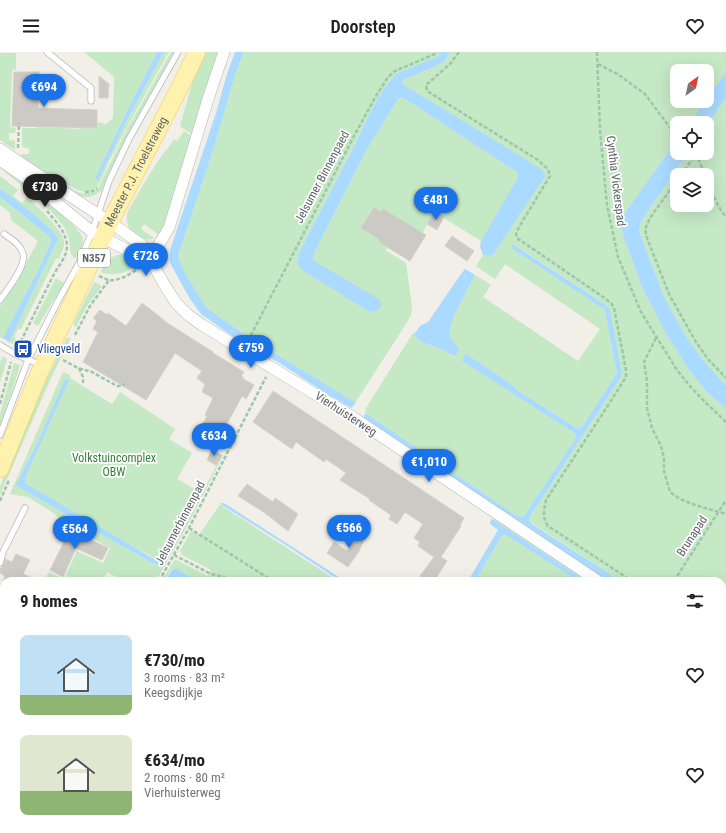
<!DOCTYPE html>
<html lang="en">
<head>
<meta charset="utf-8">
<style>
  body { margin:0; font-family:"Roboto Condensed",sans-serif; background:#f2f2f2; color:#222; height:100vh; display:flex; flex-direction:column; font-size:15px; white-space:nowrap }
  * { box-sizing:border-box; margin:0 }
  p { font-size:13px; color:#767676 }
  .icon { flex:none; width:22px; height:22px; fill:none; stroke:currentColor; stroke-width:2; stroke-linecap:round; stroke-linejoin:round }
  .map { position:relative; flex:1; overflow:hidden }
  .panel { position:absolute; left:0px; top:525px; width:726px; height:256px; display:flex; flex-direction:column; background:#fff; border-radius:12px 12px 0 0; box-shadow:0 4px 16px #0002 }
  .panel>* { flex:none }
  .needle { width:26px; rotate:33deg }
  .tools { position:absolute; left:670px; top:12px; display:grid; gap:8px }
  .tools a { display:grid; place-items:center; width:44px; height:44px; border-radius:8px; background:#fff; box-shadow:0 4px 16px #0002; font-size:20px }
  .price { position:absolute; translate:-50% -34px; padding:0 9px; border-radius:14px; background:#1a73e8; color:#fff; font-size:13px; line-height:26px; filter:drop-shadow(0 1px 2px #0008) }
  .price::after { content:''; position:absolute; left:50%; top:24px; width:12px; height:9px; margin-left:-6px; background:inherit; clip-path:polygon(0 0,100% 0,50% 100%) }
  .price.current { background:#222; color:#fff }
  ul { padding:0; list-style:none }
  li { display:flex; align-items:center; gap:12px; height:100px; padding:0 20px }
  li span { display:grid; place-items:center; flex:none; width:112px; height:80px; border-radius:8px; color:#555 }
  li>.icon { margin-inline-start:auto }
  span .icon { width:48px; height:48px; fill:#fffc; stroke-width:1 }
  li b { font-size:17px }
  h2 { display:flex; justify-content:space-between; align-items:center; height:48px; padding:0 20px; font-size:17px }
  header { display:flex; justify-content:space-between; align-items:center; height:52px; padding:0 20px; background:#fff; font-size:18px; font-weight:600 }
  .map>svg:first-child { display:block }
</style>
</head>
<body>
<header><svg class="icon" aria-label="menu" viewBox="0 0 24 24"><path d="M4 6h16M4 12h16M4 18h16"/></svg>Doorstep<svg class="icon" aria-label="heart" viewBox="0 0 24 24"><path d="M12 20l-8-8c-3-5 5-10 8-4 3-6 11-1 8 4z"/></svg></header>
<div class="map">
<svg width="726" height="781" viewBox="0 0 726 781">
  <rect width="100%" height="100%" fill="#f1efe8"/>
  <path fill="#c5e8c5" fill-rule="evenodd" d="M84,0H157L129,55L96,124L95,126L98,127L127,68L164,0H169C149,35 129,70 111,106C106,114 101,133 93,138C83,144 68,133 60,128L57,131L21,107V102H29V96L22,95V76H38V75L81,77L82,76L97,77L98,70L106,72L113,66L114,25Z
    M171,0H174L130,78L101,139C86,152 73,141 59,133L61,131C72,138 86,147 98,136L127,77Z
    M206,0H219L193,83L181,75L180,74L193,28Z
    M244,0H442L439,4L392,26L387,33L373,56L300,199L297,207L314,209L313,206L315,199L366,99L398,47L402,45L518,121V125L481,189L434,160L422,181L383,157L381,160L373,155L361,176L380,188L379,190L388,196L385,198L406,211L412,256L411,263L404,275L355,351L250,286L221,266L206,255L185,221L178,204L215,92L236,20Z
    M450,0H726V20L707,46V19H677V49H705L689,71H677V88L626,159L621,171L623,183L642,235L665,280L687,315L705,338L726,357V596L722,593V529H621L532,471L529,468V466L621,325L622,322L608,255L603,251L515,193L604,257L605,260L617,321L582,375L579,377H578L520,340L507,329L466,303L463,305V309L573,380L576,383V386L524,464L521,465L517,464L368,363L365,362L366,356L413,281L414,282C419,291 428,292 436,295C442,298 448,301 454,304L459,297C456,294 451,289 450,284C447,271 469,236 475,223L491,233L483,245L578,309L600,277L505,212L495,227L476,214L483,203L490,204L493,203L544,124V120L404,33L402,30L404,27L413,24L444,10Z
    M0,1H16V18H12L10,75L16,76L15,81H9V88L15,89V98L0,88Z
    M726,46V334L702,307L684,281L664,245L639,179L641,169L688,101H707V73ZM677,123H707V153H677Z
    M184,79L193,85L162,178L159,183L144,172L141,177L154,186C148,189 142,187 136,184C131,180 126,173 127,166C127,159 131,154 134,149C143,132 154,115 165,99H166L174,87L177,89Z
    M0,113L44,149L43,151L0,116Z
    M0,124L18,138L13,144L22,151L27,145C36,154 62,176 64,189C65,195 61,201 59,207L56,206L21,277H18L14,285L16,286L13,292L9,290L10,287L42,221L58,187L47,173L0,136Z
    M0,145L49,184L51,187V190L39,217L17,258L4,286V287L0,285V254L15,232L38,189L11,168L10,161L0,153Z
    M46,150C55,157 84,178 83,190C82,195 79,200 77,205L75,206H74C68,200 71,192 68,184C65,173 52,160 44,153Z
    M125,202L138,208C130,222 114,225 101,220C105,208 112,203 125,202Z
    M56,226L64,231L38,274L33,271Z
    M94,230L102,234L87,254L76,275H75L74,273V270Z
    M67,286H69L70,287L51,326L0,443V434L48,324Z
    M3,304L7,307L0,331V310Z
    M14,311L20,313L14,333L0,374V362Z
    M63,320L70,323V326L112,352L120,340L175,377L169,387L192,401L177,427L202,441L222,403L223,404L186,476L156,529H123L107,520L105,524L103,529H44L49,520L64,527L77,499L103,511L110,496L67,472L52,460L28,445L10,442ZM66,327L68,328L25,426V431L117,486L149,503L160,511L159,513L154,512L27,440L19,427L41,383Z
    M221,451L222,454L338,529H197C192,526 177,515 172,517C169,519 167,526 165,529H162L175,507L208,524L211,518L182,503L180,499L191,479L199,483Z
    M496,466L592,529H586L494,468Z
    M505,482H506L578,529H475L501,485Z
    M722,623L726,626V767L722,765Z
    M4,668V709L0,707V676Z
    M4,736V777H40L38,781H0V745Z
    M63,777H235L241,781H61Z
    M249,777H563L569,781H256Z
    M579,777H694L692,781H585Z"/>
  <path fill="#aadaff" d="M157,0H164L127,68L98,128L96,127L95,126L96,124L129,55Z
    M235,0H244L236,20L215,92L178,204L185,221L206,255L221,266L250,286L356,351L351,356L327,342L278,310L245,293L201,262L190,247L170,211V198L216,61L227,22Z
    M442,0H450L444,10L413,24L404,27L402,30L404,33L538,115L544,120L545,124L493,203L490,204L483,203L480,195L481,189L518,125V121L402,45L398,47L366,99L315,199L313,206L314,209L379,247L381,253C378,259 375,261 368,259L305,220C297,212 296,209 300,199C319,161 339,124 358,86C367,68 382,33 398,21L439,4Z
    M726,20V46L707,73V71H689L705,49H707V46Z
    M677,88V101H688L641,169L639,179L664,245L684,281L702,307L726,334V357L705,338L687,315L665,280L642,235L623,183L621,171L626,159Z
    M0,136C11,145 55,176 58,187L9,290L3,286L17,258L39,217L51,190V187L49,184L0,145Z
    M513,193H514L603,251L608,255L610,259L622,322L621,325L529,466V468L532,472L621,529H607L571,506L364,366V362L368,363L517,464L521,465L524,464L576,386V383L573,380L462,309L463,305L466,302L507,329L520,340L578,377L582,375L617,321L605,260L604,257L513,197L511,195V194Z
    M465,217L467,218L475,223C469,236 447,271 450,284C452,289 457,294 459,297L455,304C448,301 443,298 436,295C428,292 419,291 414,282L421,273L424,272L428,270L461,222Z
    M65,327L69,328L25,426V431L159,510V513L154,512L27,440L16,433L41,383Z
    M221,451H224L345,529H340L289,495L222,453Z
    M491,467L494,468L586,529H578L505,482L501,485L475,529H468L498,478L490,472Z
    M173,517H177L197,529H182L175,526L173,529H165L171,519Z
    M563,777H579L585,781H569Z"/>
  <path fill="#cccac5" stroke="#d6d1c6" d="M14,20H39L38,56L97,58V76L12,74Z
    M99,24L109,32L108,46H99Z
    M374,155L381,160L383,157L426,183L410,209L379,190L380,188L361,176Z
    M434,160L444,165L437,178L427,172Z
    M452,184L474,199L467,209L445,194Z
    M142,251L164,268V269L213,300V301L244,320L241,324L243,325V327L254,333L246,347L242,344L214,396L196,385L207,364L205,363L213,346L202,340L205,332L197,326L202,319L175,301L146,348L118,331L83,310L98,280L93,277L97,269L93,266L100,258L107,263L108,261L126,274Z
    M273,339L464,466L460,473L461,474L441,505L447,509L434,529H428L420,524L434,505L418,494L420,490L414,486L423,472L405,460L397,472L389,467L391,463L369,448L370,447L340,428L346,421L326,407L324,410L296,390L292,397L253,370Z
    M212,398L222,403L216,413L207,408Z
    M247,432L273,450L275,446L298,462L288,479L265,461L238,444Z
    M366,473L370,475L359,499L348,515L327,501L334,490L347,499Z
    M65,475L108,496L102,508L76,496L63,525L50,518L64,490L59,488Z
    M16,502L30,508L23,522L39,529H3L5,524L0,521V517L4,512L5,507L12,510Z"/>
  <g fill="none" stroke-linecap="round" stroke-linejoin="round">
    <g stroke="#b5b8bc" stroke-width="7">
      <path id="service" d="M47,0L91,36V49
        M0,248C7,238 22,219 23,208C24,206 23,201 22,199C19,191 10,186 4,182
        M0,293L15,302L41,313
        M0,383L28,308L59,247L78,213L92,180L109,129L129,87L178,0
        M0,511L3,500L25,456
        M0,541L4,543
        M0,738L4,730"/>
    </g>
    <g stroke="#b5b8bc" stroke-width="12">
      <path id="minor" d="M0,97L70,144L110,170L142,193L164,232L176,251L188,263L202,273L354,366L598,529
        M0,108L26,126L92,180L135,202L150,207
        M150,207L169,176L208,47L224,0
        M722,610L726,612"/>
    </g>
    <g stroke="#f2c960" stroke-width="18">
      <g id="primary">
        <path id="s1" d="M0,417L38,324L110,170L180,35L197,0"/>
      </g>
    </g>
    <path stroke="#9cc7a9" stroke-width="2.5" stroke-dasharray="4 2" stroke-linecap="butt" d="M459,0L450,12L426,33L427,39L538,108L548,117L550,124L519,175L516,182L517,186L606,247L611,251L614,256L626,318V325L607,355L546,448C544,459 542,464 548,474L632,529
      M597,0L600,78L607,153L618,205L641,260L677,318L689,333L704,349L726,370
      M598,12L619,23L645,42L671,77L673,82L677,85
      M18,96L19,71
      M696,101L705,123
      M681,123L696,102
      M677,128L650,166L645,177L647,186L669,242L696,290L708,307L726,326
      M707,128C712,141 717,154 726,165
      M85,140H91L97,136
      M99,224C102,225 105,227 108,228C118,230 133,221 140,215
      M75,283L90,254L109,228
      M656,286L644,310L647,329V356L652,376L661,394L664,406V419L670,440L680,447L695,453L702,455L726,462
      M248,289L353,86L376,44L388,25L395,19L435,2L437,0
      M18,295C30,271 41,248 53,224C58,214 67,205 67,194C66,179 56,170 47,159
      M63,308L78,316L92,320L117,334H121L125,332
      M79,316L83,325V331
      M0,352L11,310
      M0,449L9,428
      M189,476L273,529
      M174,503L211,522L239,529
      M162,525L169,529
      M159,529L189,476L266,325
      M674,529L726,448
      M0,644L4,646
      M0,709L4,711
      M379,777L383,781
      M41,781L43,777
      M512,781L514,777"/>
    <use href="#service" stroke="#fff" stroke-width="5.5"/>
    <use href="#minor" stroke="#fff" stroke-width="11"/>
    <use href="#primary" stroke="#fff2af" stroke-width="17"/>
  </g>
  <defs>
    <g id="bus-square" transform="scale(1)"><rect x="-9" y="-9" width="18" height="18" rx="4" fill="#1a4fb4" stroke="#fff"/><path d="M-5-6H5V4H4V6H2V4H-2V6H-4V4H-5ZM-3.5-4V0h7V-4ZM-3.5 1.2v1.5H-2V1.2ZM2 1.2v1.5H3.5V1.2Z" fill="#fff"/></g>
  </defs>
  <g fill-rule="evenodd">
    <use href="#bus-square" x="23" y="297"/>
  </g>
  <g text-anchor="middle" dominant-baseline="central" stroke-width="3.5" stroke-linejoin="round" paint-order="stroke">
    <rect fill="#fff" stroke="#8f9295" stroke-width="1" x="78" y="197" width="32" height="18" rx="3"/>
    <g font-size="11" font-weight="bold" fill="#5f6368">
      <text x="94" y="206">N357</text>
    </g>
    <g font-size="12" fill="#5f6368" stroke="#fff">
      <text stroke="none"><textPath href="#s1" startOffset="327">Meester P.J. Troelstraweg</textPath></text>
      <text transform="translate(322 125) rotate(-62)">Jelsumer Binnenpaed</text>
      <text transform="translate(616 129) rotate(83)">Cynthia Vickerspad</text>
      <text transform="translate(346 362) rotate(33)">Vierhuisterweg</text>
      <text transform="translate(180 471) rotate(-62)">Jelsumerbinnenpad</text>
      <text transform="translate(692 484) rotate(-57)">Brunapad</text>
    </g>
    <g font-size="12" fill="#164399" stroke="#fff" text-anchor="start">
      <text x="37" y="297">Vliegveld</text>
    </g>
    <g font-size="12" fill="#348238" stroke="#fff">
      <text x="114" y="406">Volkstuincomplex<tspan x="114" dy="14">OBW</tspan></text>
    </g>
  </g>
</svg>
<div class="tools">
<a><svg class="needle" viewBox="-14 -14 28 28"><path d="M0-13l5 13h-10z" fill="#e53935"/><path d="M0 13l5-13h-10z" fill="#767676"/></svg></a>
<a><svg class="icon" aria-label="locate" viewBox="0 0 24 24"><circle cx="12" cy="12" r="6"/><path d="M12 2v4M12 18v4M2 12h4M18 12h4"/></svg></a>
<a><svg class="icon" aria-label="layers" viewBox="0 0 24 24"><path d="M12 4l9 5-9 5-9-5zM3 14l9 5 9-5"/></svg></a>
</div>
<b class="price" style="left:44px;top:56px">€694</b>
<b class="price current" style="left:45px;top:156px">€730</b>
<b class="price" style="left:436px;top:169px">€481</b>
<b class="price" style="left:146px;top:225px">€726</b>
<b class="price" style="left:251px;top:317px">€759</b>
<b class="price" style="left:214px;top:405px">€634</b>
<b class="price" style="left:429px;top:431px">€1,010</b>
<b class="price" style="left:349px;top:497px">€566</b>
<b class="price" style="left:75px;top:498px">€564</b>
<section class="panel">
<h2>9 homes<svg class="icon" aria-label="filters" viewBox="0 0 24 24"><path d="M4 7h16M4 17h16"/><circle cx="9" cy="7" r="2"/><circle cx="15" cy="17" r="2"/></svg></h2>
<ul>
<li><span style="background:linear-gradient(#bfe0f5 75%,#8fb573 0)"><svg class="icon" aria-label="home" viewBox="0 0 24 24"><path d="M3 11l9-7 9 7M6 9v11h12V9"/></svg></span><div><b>€730/mo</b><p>3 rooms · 83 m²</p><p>Keegsdijkje</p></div><svg class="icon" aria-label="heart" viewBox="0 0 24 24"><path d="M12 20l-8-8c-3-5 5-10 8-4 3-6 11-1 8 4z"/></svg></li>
<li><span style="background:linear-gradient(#dfe7d0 70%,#8fb573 0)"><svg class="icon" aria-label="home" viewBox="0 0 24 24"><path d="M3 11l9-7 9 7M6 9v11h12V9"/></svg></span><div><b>€634/mo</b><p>2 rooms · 80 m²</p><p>Vierhuisterweg</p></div><svg class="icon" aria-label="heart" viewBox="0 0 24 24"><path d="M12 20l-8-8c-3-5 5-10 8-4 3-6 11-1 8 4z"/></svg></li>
</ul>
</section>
</div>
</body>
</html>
